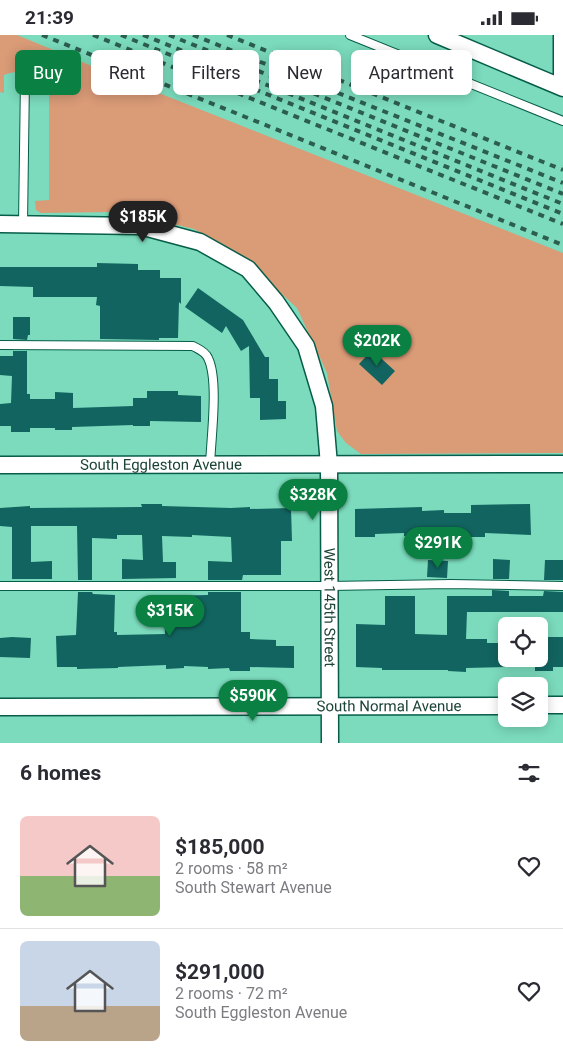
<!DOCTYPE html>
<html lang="en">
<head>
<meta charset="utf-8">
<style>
  body { margin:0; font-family:Roboto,sans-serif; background:#f2f2f3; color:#2b2b33; height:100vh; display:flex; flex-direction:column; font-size:19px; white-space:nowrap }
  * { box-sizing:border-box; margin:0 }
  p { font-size:16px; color:#7c7c81 }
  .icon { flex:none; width:28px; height:28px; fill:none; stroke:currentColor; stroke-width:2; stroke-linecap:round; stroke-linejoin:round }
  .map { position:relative; height:708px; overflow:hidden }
  .sheet { display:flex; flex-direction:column; background:#fff; flex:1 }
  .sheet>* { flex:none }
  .hud { position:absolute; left:15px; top:15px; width:534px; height:45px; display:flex; gap:10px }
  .controls { position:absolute; left:498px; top:582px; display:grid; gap:10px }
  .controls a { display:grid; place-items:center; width:50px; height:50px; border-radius:8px; background:#fff; box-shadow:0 2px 12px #0003; font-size:25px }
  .price { position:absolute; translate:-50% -42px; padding:0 11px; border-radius:18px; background:#0b8043; color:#fff; font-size:16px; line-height:32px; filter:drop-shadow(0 1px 2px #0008) }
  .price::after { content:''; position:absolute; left:50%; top:30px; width:15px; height:11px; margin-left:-8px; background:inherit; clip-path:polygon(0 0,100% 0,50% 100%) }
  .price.selected { background:#222; color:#fff }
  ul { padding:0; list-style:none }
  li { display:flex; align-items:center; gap:15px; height:125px; padding:0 20px }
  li+li { border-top:1px solid #e1e1e2 }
  li span { display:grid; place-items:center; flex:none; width:140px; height:100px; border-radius:8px; color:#555 }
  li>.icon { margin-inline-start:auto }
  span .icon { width:60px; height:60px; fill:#fffc; stroke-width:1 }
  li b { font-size:21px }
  h2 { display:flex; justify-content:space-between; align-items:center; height:60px; padding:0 20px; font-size:21px }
  .tag { padding:0 18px; border-radius:8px; background:#fff; box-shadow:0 2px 12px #0003; font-size:18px; line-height:45px }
  .tag.selected { background:#0b8043; color:#fff }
  .status { display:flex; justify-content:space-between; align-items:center; height:35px; padding:0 25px; background:#fff; direction:ltr }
  .status svg { height:14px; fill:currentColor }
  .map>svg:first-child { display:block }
</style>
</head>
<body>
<div class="status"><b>21:39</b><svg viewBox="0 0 49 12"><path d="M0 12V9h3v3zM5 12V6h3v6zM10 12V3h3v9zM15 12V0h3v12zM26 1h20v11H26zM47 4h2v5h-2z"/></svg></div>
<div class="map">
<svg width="563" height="708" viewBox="0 0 563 708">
  <rect width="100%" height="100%" fill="#7bdbbc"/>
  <path fill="#da9b77" d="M0,0H17L121,43L563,218V418L361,419L346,408L337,396L327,338L297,273L243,223L194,194L156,185L117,177L41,178L36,175L35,166L49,165V44C34,37 19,34 4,40V58L0,57Z"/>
  <path fill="#126460" d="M97,228L138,229V235H160V243H181V269L179,267L178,303H159V305L100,304V271L96,270L97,262H33V252L0,251V232H97Z
    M198,253L243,285L265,322H269V344H278V366H286V384L260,385V363H250L249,311L241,316L226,291L222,298L185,272Z
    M13,282H30V300H28L27,305L13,304Z
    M372,315L395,336L382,350L359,329Z
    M13,316H27V359H30V364H55V357L73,358V373L133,371V363H147V356H178V360L201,361V387L150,386V391H133V390L72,392V395H55V393H30V397H11V391H0V369L11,368L12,341L0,340V321H13Z
    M141,469H162V471L231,473L250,472V474L291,473L292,506H281V540H243L242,545H208V526L232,527L231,502L192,500V502L162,501L163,527H176V543L122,544V524L143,525L142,500H117V504L92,503V545H78L77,491H31V527L52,526V544H12V492L0,491V473L30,471V473L142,472Z
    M530,469L531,500L485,498V502H456V495H422V501H404V498L375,499V502H355V474L422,472V476L444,475V478H471V470Z
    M493,524L510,525L509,544H493Z
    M428,525L448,526L447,543L427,542Z
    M545,525H563V545H544Z
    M492,555L509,556V561H543L544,556L563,557V577H467L466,604H487V608H506V632L466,633V637L448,636V635H382V633L356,632V589L385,590V561H415V599L447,600V561H492Z
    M78,557H92L93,559L115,560L114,597H117V600L165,599L164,561L208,560V557H241V597H250V604L276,605V611H294V633L250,632V636H230L229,633L208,634V632L184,631V633L166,634V630L118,632V633L77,634V632H57L56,601L76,600Z
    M12,602L31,603L30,623L0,622V603Z
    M539,602H563V632H553V636H535V624H539Z"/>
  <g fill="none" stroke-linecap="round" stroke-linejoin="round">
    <g stroke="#075d49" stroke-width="10">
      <path id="lane" d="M350,0L563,86
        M23,189L25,43
        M0,310L193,311C198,314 205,316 208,323C219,345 211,403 210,430
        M0,551H329L451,549L563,551"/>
    </g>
    <g stroke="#075d49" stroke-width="19">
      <g id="street">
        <path d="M437,0L563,53"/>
        <path d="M562,0V52"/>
        <path id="s1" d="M0,189L140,191L200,207L248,234L276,267L306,311L324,371L329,430L330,708"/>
        <path id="s2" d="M0,430L563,429"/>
        <path d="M539,670H563"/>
        <path id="s3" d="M0,672L506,671"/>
      </g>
    </g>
    <use href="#lane" stroke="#fff" stroke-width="8"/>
    <use href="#street" stroke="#fff" stroke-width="16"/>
    <path stroke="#2c5d4e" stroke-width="4" stroke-dasharray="6 6" stroke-linecap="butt" d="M42,0L563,210
      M93,0L563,189
      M121,0L563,179
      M143,0L563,169
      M169,0L563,159
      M193,0L563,148
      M227,0L563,135"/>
  </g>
  <g text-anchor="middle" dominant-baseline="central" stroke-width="5" stroke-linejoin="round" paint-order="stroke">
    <g font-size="15" fill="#1b4337" stroke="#7bdbbc">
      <text stroke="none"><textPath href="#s2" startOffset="161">South Eggleston Avenue</textPath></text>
      <text stroke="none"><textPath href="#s1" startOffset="618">West 145th Street</textPath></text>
      <text stroke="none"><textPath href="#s3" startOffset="389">South Normal Avenue</textPath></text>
    </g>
  </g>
</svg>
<div class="controls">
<a><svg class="icon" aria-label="locate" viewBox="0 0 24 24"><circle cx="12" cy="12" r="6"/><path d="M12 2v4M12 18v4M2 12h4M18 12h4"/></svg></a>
<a><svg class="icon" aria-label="layers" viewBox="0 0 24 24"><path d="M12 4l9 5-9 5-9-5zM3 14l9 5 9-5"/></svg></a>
</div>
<b class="price selected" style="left:143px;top:208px">$185K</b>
<b class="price" style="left:377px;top:332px">$202K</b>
<b class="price" style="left:313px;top:486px">$328K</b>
<b class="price" style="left:438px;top:534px">$291K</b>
<b class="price" style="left:170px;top:602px">$315K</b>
<b class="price" style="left:253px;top:687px">$590K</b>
<div class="hud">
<a class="tag selected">Buy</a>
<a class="tag">Rent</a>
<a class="tag">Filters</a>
<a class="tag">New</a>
<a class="tag">Apartment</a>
</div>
</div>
<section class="sheet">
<h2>6 homes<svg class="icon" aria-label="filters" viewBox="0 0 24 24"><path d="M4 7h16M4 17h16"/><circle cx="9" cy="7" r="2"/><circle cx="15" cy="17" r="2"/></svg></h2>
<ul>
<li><span style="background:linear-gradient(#f6c9c9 60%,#8fb573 0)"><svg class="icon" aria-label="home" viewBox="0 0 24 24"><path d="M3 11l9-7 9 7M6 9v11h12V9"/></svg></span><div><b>$185,000</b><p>2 rooms · 58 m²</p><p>South Stewart Avenue</p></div><svg class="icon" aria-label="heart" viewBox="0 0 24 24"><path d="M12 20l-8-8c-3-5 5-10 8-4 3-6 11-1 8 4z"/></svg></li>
<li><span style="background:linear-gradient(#c9d6e8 65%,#b9a48a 0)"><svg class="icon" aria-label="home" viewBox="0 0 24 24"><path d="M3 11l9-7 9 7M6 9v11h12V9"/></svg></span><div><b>$291,000</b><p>2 rooms · 72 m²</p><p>South Eggleston Avenue</p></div><svg class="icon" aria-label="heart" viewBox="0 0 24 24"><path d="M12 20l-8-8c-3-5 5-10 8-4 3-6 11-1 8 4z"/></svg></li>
</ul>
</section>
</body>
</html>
